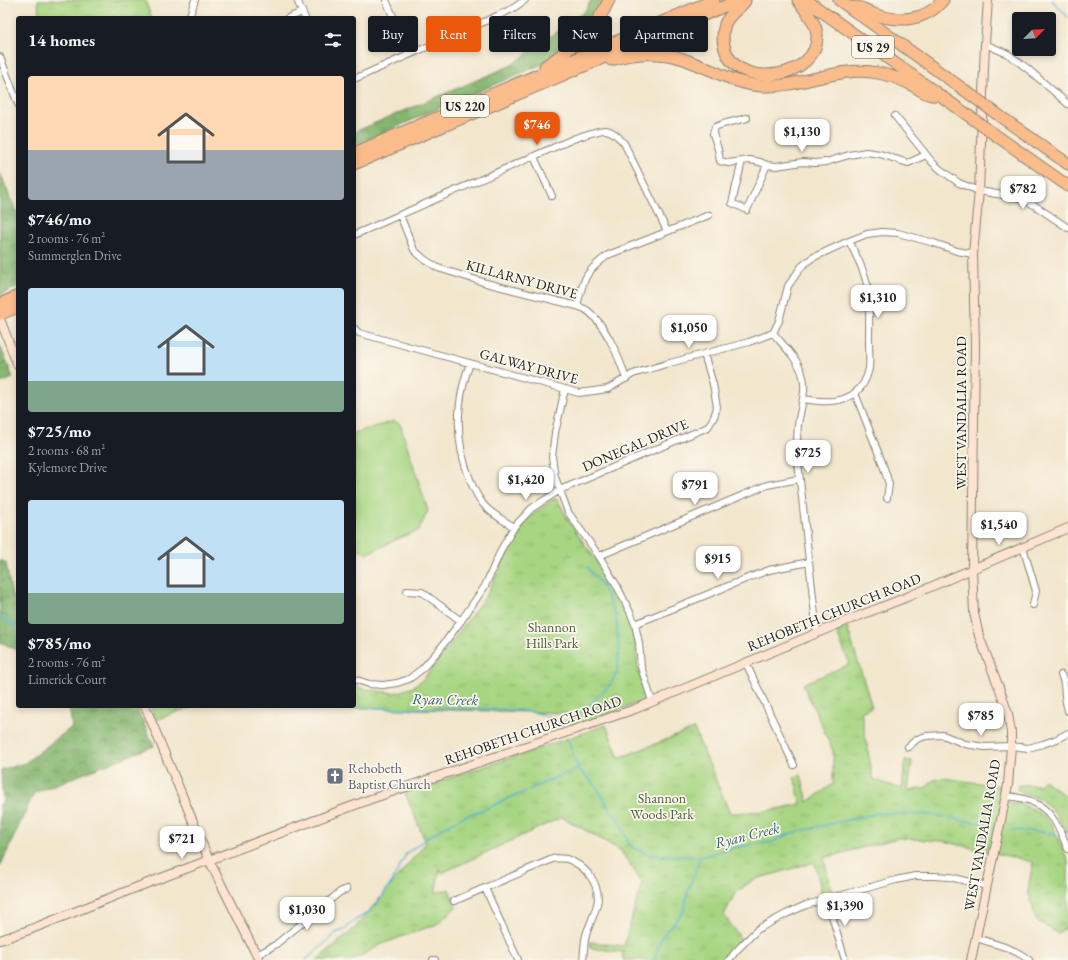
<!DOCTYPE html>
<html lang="en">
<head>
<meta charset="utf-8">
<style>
  body { margin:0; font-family:"EB Garamond",serif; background:#242831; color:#f1f3f6; height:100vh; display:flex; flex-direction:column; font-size:15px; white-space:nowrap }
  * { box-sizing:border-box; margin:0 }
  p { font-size:13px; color:#9ea1a6 }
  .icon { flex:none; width:22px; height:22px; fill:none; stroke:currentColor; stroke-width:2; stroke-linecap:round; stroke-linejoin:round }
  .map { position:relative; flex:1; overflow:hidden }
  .details { position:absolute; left:16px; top:16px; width:340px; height:692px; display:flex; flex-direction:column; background:#171b24; border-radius:4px; box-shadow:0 2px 6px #0003 }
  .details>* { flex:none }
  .banner { position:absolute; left:368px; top:16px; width:380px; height:36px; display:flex; gap:8px }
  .needle { width:26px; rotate:66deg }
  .controls { position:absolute; left:1012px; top:12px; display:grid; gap:8px }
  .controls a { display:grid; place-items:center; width:44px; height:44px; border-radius:4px; background:#171b24; box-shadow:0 2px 6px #0003; font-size:20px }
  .price { position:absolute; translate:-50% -34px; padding:0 9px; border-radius:8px; background:#fff; color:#222; font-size:13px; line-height:26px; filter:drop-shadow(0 1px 2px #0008) }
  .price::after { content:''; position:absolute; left:50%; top:24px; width:12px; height:9px; margin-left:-6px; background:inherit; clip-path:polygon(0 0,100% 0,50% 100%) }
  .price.active { background:#ea580c; color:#fff }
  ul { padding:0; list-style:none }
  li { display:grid; align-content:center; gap:8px; height:212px; padding:0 12px }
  li span { display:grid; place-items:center; height:124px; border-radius:4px; color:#555 }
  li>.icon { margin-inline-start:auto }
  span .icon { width:72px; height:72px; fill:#fffc; stroke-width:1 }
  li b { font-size:17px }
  h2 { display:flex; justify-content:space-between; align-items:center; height:48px; padding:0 12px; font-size:17px }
  .chip { padding:0 14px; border-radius:4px; background:#171b24; box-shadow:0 2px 6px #0003; font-size:14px; line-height:36px }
  .chip.active { background:#ea580c; color:#fff }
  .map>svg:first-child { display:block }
</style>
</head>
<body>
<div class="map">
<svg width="1068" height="960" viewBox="0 0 1068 960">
  <defs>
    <pattern id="forest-crowns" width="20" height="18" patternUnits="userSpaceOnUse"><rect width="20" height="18" fill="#85b670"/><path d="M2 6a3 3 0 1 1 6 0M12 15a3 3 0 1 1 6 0" fill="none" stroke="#6c935b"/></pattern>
    <pattern id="park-tufts" width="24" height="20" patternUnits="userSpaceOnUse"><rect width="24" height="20" fill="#a7d582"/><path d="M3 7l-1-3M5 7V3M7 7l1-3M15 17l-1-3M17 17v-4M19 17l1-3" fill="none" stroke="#8fb670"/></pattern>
  </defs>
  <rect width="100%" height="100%" fill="#fbf7ec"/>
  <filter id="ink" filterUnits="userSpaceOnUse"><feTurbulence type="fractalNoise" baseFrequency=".025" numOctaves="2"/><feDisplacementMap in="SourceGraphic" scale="8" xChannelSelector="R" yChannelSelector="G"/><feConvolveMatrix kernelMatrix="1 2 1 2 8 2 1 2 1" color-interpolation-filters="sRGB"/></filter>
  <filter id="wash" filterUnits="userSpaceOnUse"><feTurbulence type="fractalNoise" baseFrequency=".012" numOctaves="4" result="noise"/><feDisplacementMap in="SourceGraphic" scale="16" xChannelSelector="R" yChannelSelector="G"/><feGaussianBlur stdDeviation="0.9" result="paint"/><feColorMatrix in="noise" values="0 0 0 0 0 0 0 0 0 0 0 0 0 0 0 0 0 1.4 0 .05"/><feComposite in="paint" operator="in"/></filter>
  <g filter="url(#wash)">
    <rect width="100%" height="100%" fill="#f2e6cd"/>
    <path fill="#a7d582" stroke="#62784f" d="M394,421L400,424L428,511L418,531L399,538L367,554L360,549L354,551V433Z"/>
    <path fill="url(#forest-crowns)" stroke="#506946" d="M591,0H604L598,13L571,44L540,65L354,145V132L510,66L585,11Z
      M0,172L11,200L18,213V287L0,295Z
      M0,345L13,378L0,383Z
      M0,560L6,563L12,597L18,598V651L3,643H0Z
      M69,706H136L154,746L34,793L0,867V804L3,803L1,770L25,763L72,727Z"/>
    <path fill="url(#park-tufts)" stroke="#62784f" d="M38,0H145L151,16L153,18H39Z
      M553,499H557C563,508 566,518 572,526C591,555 616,583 628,617C631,626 634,634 635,643C637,652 636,662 639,671C640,678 647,694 646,700L602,717L573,726L567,713L291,706H354V686L363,689L394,693L411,688L421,681L432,669L487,594L512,543L527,520L536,512Z
      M847,627L872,707L861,712L873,779L902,789L905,760L912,761L908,790L924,789L934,780L943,778L1001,786L998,800L1020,804L1035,810L1046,818L1053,827L1068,861V927L1057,933L1036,920L1028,890L1033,862L943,841L898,838L824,858L832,893L822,895L815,862L753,880L735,893L724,915L741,939L724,960H623V952L590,948V942L624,946L642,882L620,850L562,817L442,873L440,869L435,893L449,889L456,907L437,924L382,944L353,960H317L354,929L426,843L405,793C472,770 539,749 606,725L619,758L694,729L730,813L768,811L801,804L794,777L801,775L808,802L833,784V751L803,684L850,664L836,631Z
      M150,706H193L156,720Z
      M1044,780L1068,798V836C1060,819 1054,807 1037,798C1031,795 1022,795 1017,789L1018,785H1039Z"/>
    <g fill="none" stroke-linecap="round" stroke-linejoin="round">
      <path stroke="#52b0d0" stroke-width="1.5" d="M1052,0L1068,17
        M0,617L12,624L18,629
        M322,706L331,707L415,709C432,707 450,709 468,709C490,709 535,707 553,720C556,722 559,725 562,728
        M559,725L576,716L587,707L611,684L617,672L619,650L616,616L601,584L587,567
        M568,740L578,768L597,787L611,811L621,824L627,841L632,847L650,855L700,857L732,848L772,842L792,833L878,813L934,815L990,825
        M1011,830L1041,832L1057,834
        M1065,831L1068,830
        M306,960L336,933L346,929L351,923L369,912L376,905L392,882L406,854L424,840L449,824L465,816L485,809L578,768
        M654,960L662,936L681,915L684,910L688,891L700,858"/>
    </g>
  </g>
  <g filter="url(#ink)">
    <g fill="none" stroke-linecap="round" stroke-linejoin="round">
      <g stroke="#878174" stroke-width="8">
        <path id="street" d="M297,0L305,18
          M386,0L409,54
          M189,18L195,0
          M288,18L302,12
          M985,44L1008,54L1028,69L1068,104
          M0,57L18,104
          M354,79L486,21L512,9L525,0
          M895,116L932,162L941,170L959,183L979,191L1021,198L1034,205L1068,228
          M747,118L723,124L715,127L713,134L718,149L720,161L728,163L750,160L760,162L767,165L776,166L803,162L815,163L826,162L849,155L866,152L880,154L908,163L926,155
          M534,157L552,196
          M742,161L732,203L747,210L767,165
          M400,215L414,250L424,259L438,268L486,283L577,306C579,307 583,308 585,309C604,321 620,359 626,379
          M354,235L573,139C579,137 600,129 606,130C614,131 619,138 624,143L667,231
          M577,306C584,278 584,273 608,255L709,215
          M354,328L359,333L565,389L579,393L608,389L633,374L666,364L749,342L773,333L779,321L788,286L802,266L812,258L849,241L867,234L882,232L898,233L934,243L957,251L973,254
          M773,333C783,345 797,358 802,373C808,390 800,408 798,425C797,434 797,443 797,453L817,633
          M470,363C467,371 465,378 463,386C456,417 458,450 470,479C473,488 477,496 483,504C491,514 503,520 514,527
          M565,389L555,433L552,457L555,477L568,512L599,556L617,586L630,612L635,624L639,643L641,667L652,701
          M855,393L883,465L889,484L887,498
          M804,399C821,402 842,404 856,392C863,387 867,377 869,369C870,360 869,350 869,341C869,324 870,306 868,289C865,272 857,257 849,241
          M1023,547L1036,591L1033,605
          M599,556L767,485L799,479
          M407,591L422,592L461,621
          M635,624L743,580L769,570L809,562
          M746,663L794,765
          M1061,675C1065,682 1064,687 1065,695C1065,700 1067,706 1068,711
          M354,679L369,684L383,685L397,683L409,679L422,669L439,650L461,621L485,586L502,548L514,527L532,508L560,490L708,427L714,417L717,407L713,384L704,354
          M908,747L917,739L926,736L943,735L965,744L985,747L1011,746L1028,748L1043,744L1057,739L1068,733
          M1006,796C1015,797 1025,798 1033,802C1053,811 1060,830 1068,849
          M485,888L518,960
          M827,899L845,960
          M454,901L555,858C559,859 564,858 567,859C584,865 598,881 598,899C597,910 589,925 586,935C584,943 584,952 583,960
          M976,938C995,944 1014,948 1029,960
          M257,955L275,945L340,892L347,889
          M433,960H435
          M729,960L736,951L758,929L786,914L806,905L896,880L915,876H934L950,877L987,886"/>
      </g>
      <g stroke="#878174" stroke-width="10">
        <path id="secondary" d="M0,319L18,366
          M145,706L209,860L259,960
          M0,940L29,930L140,886L371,799L635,709L846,621L907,597L1068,528
          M971,960L1001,820L1008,785L1011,746V732L1008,714L1000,690L979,636L974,613L972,569L975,346L973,254L979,191L985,44L988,0"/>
      </g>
      <g stroke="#878174" stroke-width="13">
        <path id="highway" d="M806,0L962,111
          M839,0L963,89
          M745,1C739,9 729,14 725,24C722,34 722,44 727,54C743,90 819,77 817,35C816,21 805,11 798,0
          M854,7C864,7 866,11 874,14C899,23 926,21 943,0
          M611,60C632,53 658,51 680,58C691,61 702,67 713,71C729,78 744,85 762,86C802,88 838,65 878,73C889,75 900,79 910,84C916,87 922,92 928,94C932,96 936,95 940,95
          M545,66C571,49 596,30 609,0
          M1001,117L1068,164
          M1001,139L1068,186
          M354,153L714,0
          M354,164L739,0
          M0,304L18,296
          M0,314L18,307"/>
      </g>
      <use href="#street" stroke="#fff" stroke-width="6"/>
      <use href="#secondary" stroke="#fde4d1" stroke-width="8"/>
      <use href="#highway" stroke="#fabc8b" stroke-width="11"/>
      <g stroke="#878174" stroke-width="13" stroke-linecap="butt">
        <path id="highway-bridge" d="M963,89L1001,117
          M962,111L1001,139"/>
      </g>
      <use href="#highway-bridge" stroke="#fabc8b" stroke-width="11"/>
    </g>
  </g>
  <defs>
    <g id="church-square" transform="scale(0.9)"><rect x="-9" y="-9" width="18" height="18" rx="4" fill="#6b7280" stroke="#fbf7ec"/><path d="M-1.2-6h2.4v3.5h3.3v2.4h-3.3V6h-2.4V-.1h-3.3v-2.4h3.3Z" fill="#fff"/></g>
  </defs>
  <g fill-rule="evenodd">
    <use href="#church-square" x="335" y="776"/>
  </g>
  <g text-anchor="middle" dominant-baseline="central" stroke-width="3.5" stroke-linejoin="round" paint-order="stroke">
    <g fill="#fbf7ec" stroke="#5f5e5a" stroke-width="1">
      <rect x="852" y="36" width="42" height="22" rx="3"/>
      <rect x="441" y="95" width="48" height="22" rx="3"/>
    </g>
    <g font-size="13" font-weight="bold" fill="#1c1c1c">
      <text x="873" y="47">US 29</text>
      <text x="465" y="106">US 220</text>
    </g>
    <g font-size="14" fill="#1c1c1c" stroke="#fbf7ec">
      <text transform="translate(522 279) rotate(15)">KILLARNY DRIVE</text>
      <text transform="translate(529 366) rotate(15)">GALWAY DRIVE</text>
      <text transform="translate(961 413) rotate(-90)">WEST VANDALIA ROAD</text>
      <text transform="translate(635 445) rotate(-23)">DONEGAL DRIVE</text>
      <text transform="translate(834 612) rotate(-22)">REHOBETH CHURCH ROAD</text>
      <text transform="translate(533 730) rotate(-19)">REHOBETH CHURCH ROAD</text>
      <text transform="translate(982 835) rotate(-80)">WEST VANDALIA ROAD</text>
    </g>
    <g font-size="14" fill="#4d5d40" stroke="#fbf7ec">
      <text x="552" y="627">Shannon<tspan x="552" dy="16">Hills Park</tspan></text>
      <text x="662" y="798">Shannon<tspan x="662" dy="16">Woods Park</tspan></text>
    </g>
    <g font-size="14" fill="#5b616d" stroke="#fbf7ec" text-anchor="start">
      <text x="348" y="768">Rehobeth<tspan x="348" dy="16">Baptist Church</tspan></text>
    </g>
    <g font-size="15" font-style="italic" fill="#345f6d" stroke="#fbf7ec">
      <text transform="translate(445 699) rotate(1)">Ryan Creek</text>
      <text transform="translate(747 835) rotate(-14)">Ryan Creek</text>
    </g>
  </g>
</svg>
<div class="controls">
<a><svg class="needle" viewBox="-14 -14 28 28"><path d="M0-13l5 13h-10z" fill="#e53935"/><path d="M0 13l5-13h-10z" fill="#9ea1a6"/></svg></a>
</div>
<b class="price active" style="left:537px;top:146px">$746</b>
<b class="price" style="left:802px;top:153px">$1,130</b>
<b class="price" style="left:1023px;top:210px">$782</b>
<b class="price" style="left:878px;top:319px">$1,310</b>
<b class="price" style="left:689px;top:349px">$1,050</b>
<b class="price" style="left:808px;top:474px">$725</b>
<b class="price" style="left:526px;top:501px">$1,420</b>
<b class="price" style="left:695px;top:506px">$791</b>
<b class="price" style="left:999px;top:546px">$1,540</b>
<b class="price" style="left:718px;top:580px">$915</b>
<b class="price" style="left:981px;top:737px">$785</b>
<b class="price" style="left:182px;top:860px">$721</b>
<b class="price" style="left:845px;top:927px">$1,390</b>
<b class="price" style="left:307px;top:931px">$1,030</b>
<div class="banner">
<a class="chip">Buy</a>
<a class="chip active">Rent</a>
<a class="chip">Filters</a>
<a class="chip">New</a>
<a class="chip">Apartment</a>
</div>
<section class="details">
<h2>14 homes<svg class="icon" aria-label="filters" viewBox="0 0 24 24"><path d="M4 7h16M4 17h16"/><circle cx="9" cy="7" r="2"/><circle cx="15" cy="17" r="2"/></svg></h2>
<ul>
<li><span style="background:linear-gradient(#ffd9b3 60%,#9aa5b1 0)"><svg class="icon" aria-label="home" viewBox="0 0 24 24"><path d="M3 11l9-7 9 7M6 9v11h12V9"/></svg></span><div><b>$746/mo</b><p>2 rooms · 76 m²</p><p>Summerglen Drive</p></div></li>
<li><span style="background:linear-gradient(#bfe0f5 75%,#7fa58c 0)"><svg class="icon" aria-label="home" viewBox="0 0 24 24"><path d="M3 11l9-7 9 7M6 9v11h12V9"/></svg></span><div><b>$725/mo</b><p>2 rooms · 68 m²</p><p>Kylemore Drive</p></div></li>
<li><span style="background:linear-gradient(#bfe0f5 75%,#7fa58c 0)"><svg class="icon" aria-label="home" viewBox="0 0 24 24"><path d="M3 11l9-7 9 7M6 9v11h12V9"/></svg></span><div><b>$785/mo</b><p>2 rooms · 76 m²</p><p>Limerick Court</p></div></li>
</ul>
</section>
</div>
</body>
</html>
